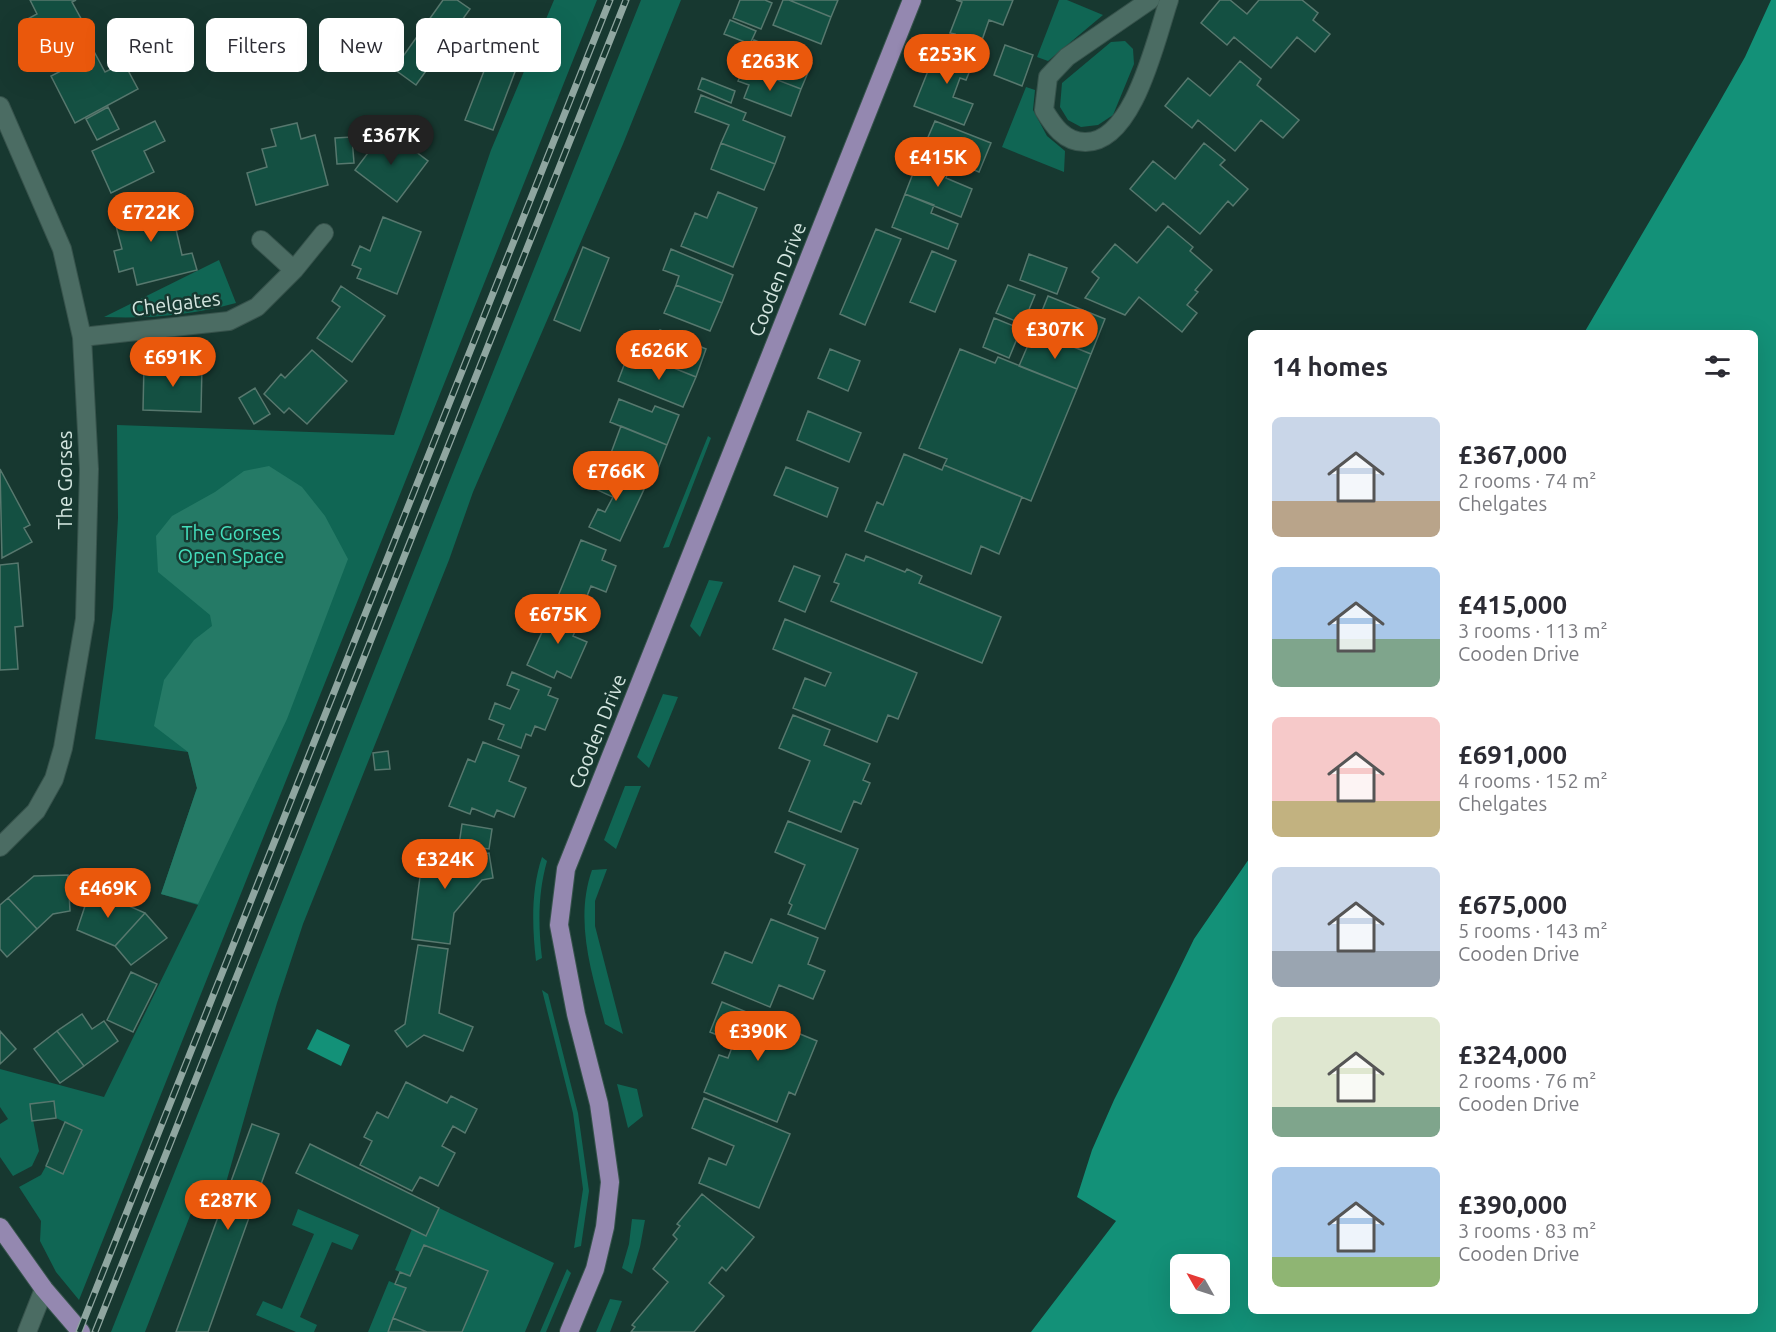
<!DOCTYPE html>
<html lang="en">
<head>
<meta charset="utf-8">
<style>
  body { margin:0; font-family:Ubuntu,sans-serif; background:#f2f2f3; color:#2b2b33; height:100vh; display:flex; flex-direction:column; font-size:22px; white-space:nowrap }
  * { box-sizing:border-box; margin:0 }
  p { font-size:20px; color:#7c7c81 }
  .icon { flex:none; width:33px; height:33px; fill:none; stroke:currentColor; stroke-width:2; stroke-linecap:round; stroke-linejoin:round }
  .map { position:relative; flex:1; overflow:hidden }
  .side { position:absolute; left:1248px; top:330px; width:510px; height:984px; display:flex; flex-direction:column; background:#fff; border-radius:9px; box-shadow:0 6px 24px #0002 }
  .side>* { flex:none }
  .hud { position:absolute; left:18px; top:18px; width:570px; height:54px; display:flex; gap:12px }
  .needle { width:39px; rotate:309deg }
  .controls { position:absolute; left:1170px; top:1254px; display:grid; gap:12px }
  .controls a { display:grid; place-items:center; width:60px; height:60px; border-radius:9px; background:#fff; box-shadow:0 6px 24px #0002; font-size:30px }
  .price { position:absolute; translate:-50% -51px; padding:0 14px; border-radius:21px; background:#ea580c; color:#fff; font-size:20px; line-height:39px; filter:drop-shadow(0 2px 3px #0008) }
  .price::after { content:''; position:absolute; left:50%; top:36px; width:18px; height:14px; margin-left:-9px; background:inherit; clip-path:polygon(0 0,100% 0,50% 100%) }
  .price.active { background:#222; color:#fff }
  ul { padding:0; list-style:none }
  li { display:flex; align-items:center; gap:18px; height:150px; padding:0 24px }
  li span { display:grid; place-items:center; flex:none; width:168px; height:120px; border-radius:9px; color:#555 }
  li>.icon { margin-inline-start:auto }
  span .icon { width:72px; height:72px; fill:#fffc; stroke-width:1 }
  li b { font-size:26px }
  h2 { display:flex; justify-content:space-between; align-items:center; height:72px; padding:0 24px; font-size:26px }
  .chip { padding:0 21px; border-radius:9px; background:#fff; box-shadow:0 6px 24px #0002; font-size:21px; line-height:54px }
  .chip.active { background:#ea580c; color:#fff }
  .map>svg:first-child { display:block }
</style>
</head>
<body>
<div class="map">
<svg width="1776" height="1332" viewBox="0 0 1776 1332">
  <rect width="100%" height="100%" fill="#173830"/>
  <path fill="#106654" d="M554,0H597L79,1300L56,1272L40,1241L41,1221L19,1187L41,1175L46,1166L63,1174L82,1130L56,1118L54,1101L30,1104L39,1151L32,1166L13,1176L0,1157V1124L8,1119L0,1107V1069L104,1097L198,905L161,894L197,788L188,752L95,739L113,608L118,518L117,425L394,435L491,150Z
    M641,0H681L623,144L473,492L449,560L303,924L277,1003L222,1197L200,1190L145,1332H111Z
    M1059,0H1067L1103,15L1048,61L1037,57Z
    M1125,41L1133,49L1134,64L1113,115L1098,125L1081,127L1068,120L1060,107L1062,83L1111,42Z
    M1026,87L1035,90L1033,110L1047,136L1065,151L1064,172L1002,147Z
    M219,260L236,303C192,315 149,319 104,317Z
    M708,436L711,438L669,547L663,548Z
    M709,580L723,582L700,637L690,626Z
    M663,694L678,697L649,768L637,757Z
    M625,786H641L616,849L604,840Z
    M542,857L547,861C538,893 538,925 542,958L536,961C532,926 531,890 542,857Z
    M607,869L595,901V926L623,1034L605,1024C592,973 574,921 592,870Z
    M542,990L548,994L578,1113L589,1191L581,1246L574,1248L583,1189L573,1113Z
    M617,1084L637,1089L643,1116L628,1128Z
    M439,1208L554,1263L525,1332H462L487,1271L424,1245L410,1276L395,1270L412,1229L426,1236Z
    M298,1209L359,1235L352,1250L332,1242L300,1317L317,1325L314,1332H296L256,1315L263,1301L282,1309L314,1234L292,1225Z
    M632,1219L645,1220L640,1247L632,1274L622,1268L629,1244Z
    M567,1269L571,1273L546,1332H540Z
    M389,1281L406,1288L388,1332H368Z
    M610,1299L622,1301L610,1332H596Z"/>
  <path fill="#257a66" d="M269,466L302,487L325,516L348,559L287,719L198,904L161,894L197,788L188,752L154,726L164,680L194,640L212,626L210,615L158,572L156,536L172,516L215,492L244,471Z"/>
  <path fill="#139178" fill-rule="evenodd" d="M1771,0H1776V1332H1031L1116,1221L1077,1197L1092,1150L1114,1100L1174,980L1194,939L1251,856V1311H1755V333H1584L1716,108L1745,57ZM1180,1264H1220V1304H1180Z
    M317,1029L350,1045L341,1066L307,1049Z"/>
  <path fill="#145042" stroke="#57786e" stroke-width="1.5" d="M30,0H76L72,2L90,35L52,55L45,41L35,47L22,22L37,14Z
    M443,0H457L470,9L416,85L394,69Z
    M740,0H765L772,3L761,29L733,18Z
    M783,0H789L831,17L821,44L773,25Z
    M789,0H838L831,17Z
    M956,0H1013L1003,25L989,20L981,43L975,41L972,49L952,41L955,34L950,33L962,2Z
    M1220,0H1230L1247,14L1259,0H1302L1318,13L1313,20L1330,34L1315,52L1297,37L1271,68L1234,37L1227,45L1201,23Z
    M730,20L756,31L750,44L724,34Z
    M503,22L530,32L493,130L465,120Z
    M754,40L812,63L801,89L744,67Z
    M952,41L972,49L969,55L975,58L966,80L960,78L953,97L973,104L964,125L914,106L930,66L936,68L944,48L949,50Z
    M90,44L105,72L124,63L138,89L75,123L51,76L65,69L60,60Z
    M1005,45L1033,55L1022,86L994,75Z
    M1240,61L1261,79L1257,85L1299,120L1283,138L1261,120L1235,151L1198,120L1192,128L1165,106L1188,78L1210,96Z
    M744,67L801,89L791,116L744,98L749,85L738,81Z
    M702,78L735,91L731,103L698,89Z
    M701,95L746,113L743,120L785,137L775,164L721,143L729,125L695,112Z
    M108,107L119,129L97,140L86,119Z
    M155,121L165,141L144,151L154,172L111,193L92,151Z
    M935,121L991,143L979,172L952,161L949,170L919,158Z
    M297,123L301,139L315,135L328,185L256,205L247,173L267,167L262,149L276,146L271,129Z
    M386,129L428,161L397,202L355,170Z
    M352,137L354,163L337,164L335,138Z
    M721,143L775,164L764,190L711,169Z
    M1204,143L1225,160L1220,165L1248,189L1233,206L1228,201L1200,234L1163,203L1156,211L1130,189L1153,161L1175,179Z
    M919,158L949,170L946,178L972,189L961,217L905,194Z
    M718,192L757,208L733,267L681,246L695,213L707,218Z
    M155,193L159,211L171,208L182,255L192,253L197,270L137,285L133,268L119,272L114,251L122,249L115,222L135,217L130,199Z
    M905,194L934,205L931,213L958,224L948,249L892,227Z
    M383,217L421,232L397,294L357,278L361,269L352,265L360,246L370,251Z
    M1168,226L1193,247L1190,251L1212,270L1195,290L1198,292L1187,305L1197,313L1182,332L1139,297L1125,315L1085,298L1099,278L1092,272L1115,244L1137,263Z
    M876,229L901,239L865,325L840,314Z
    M583,247L609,258L580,331L554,320Z
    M671,249L733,275L722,303L676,285L679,276L663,270Z
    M932,251L956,261L935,312L910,302Z
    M1029,254L1067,268L1057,294L1020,280Z
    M676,285L722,303L710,331L664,313Z
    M1008,285L1035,295L1023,324L996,313Z
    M341,286L385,316L352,362L317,338L340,307L332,301Z
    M1048,296L1105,319L1091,354L1034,331Z
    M994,318L1021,329L1009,358L983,347Z
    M660,330L706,349L696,377L649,358Z
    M1034,331L1091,354L1077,389L1019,366Z
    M830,349L860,361L848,391L818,378Z
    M960,349L995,363L998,357L1077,389L1031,501L944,465L947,459L919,448Z
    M312,350L347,381L307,424L289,408L284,413L264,394L281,374L285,378Z
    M649,358L696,377L683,407L618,381L626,360L645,367Z
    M144,364L202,365L201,412L143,410Z
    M255,388L270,414L254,424L239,398Z
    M619,399L652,412L655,406L679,415L667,445L610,422Z
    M808,411L861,433L849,462L797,440Z
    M621,426L667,445L657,471L611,453Z
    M904,454L942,470L944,465L1022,497L999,554L981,546L971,574L865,531L877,502L883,505Z
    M602,465L646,485L620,541L589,527L598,509L605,512L613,497L591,487Z
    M786,467L838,488L827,517L774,495Z
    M0,469L30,525L24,528L32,542L2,558Z
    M581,540L606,550L602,560L616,566L606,592L591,586L581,611L556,601Z
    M846,554L864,561L866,556L905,572L907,569L922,576L919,583L1001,617L982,663L831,601L839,584L834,582Z
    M18,563L23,626L15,627L18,669L0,670V565Z
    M794,566L820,576L805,612L779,601Z
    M554,606L581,617L573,636L587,642L571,678L557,671L554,678L527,665Z
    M785,619L917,673L898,719L888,715L877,742L793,708L805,678L825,686L831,673L773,649Z
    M512,672L551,688L548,695L558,699L545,730L535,726L531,736L526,734L521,748L498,739L504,725L489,719L495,703L510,709L519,690L507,685Z
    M793,715L830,730L824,745L870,764L863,780L870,783L861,804L854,801L841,832L789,811L810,761L779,748Z
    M483,742L519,756L509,781L526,788L514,817L497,810L494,817L472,808L470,814L449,806L468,759L475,762Z
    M388,751L390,769L375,770L373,753Z
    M788,821L858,849L825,929L788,914L792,905L789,903L805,865L775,852Z
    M462,824L492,829L489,849L459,845Z
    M431,840L450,859L489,853L493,878L482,880L454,913L450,944L412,939L421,869L411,859Z
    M68,875L70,911L53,914L37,929L8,898L34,876Z
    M89,894L107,901L111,898L145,913L115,946L77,930Z
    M8,898L37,929L7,957L0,949V905Z
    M145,913L167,938L131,965L115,946Z
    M771,919L818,938L808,964L825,971L813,999L779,985L770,1007L712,983L725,952L752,963Z
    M418,945L448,949L439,1013L473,1027L463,1051L424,1035L407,1047L395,1031L405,1024Z
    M131,972L157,984L133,1032L107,1020Z
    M722,1002L817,1041L795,1095L789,1092L777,1122L704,1092L719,1055L728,1058L734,1042L710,1032Z
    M82,1014L92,1029L104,1021L118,1041L84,1066L57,1031Z
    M0,1031L16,1049L0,1064Z
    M57,1031L84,1066L60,1083L34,1049Z
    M406,1082L447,1103L451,1096L477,1109L465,1133L453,1126L442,1146L455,1153L438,1186L420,1177L412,1191L360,1165L372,1141L364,1137L377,1112L388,1118Z
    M704,1098L790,1134L759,1208L699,1183L709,1158L726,1165L734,1146L692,1128Z
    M54,1101L56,1118L32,1121L30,1104Z
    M65,1122L82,1130L63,1174L46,1166Z
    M252,1124L279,1134L208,1332H176Z
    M310,1144L439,1208L426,1236L296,1173Z
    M702,1194L754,1237L726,1271L722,1267L709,1283L724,1296L694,1332H631L635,1327L632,1325L668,1282L653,1269L677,1239L673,1235L680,1226L677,1224Z
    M424,1245L488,1271L462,1332H427L393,1318L406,1288L395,1284L400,1272L410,1276Z
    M393,1318L427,1332H388Z"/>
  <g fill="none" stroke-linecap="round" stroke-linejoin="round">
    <g stroke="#37534c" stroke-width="20">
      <path id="minor" d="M1150,0L1067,57L1048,77L1044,110C1053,125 1064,142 1085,142C1134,143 1156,38 1169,0
        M0,106L62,249L82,337L89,469L85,619L63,748L54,779L36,811L0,847
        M261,240L294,270
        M82,337L229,321L257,307L294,270L324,233
        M27,1332L44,1289"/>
    </g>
    <g stroke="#37534c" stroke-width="20">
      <path id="major" d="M0,1227L44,1289L81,1332
        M569,1332L595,1269L605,1227L610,1182L599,1104L576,1014L559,925L566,869L912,0"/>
    </g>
    <use href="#minor" stroke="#4b6c63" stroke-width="18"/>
    <use href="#major" stroke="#9488b0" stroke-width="18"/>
    <g stroke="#8fa6a0" stroke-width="7">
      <path id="rail" d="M79,1332L610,0
        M95,1332L626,0"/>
    </g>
    <use href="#rail" stroke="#173830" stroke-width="4.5" stroke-dasharray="14" stroke-linecap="butt"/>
  </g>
  <g text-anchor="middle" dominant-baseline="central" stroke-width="5" stroke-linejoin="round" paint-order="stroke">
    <g font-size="20" fill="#d4e6e0" stroke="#173830">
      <text transform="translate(777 279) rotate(-68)">Cooden Drive</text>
      <text transform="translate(176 303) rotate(-7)">Chelgates</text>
      <text transform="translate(64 480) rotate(-90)">The Gorses</text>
      <text transform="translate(597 731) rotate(-68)">Cooden Drive</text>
    </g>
    <g font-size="20" fill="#44dfbc" stroke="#173830">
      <text x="231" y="532">The Gorses<tspan x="231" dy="23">Open Space</tspan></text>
    </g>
  </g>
</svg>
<div class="controls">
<a><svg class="needle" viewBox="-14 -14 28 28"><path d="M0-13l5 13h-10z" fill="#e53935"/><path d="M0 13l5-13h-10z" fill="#7c7c81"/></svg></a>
</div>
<b class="price" style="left:947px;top:85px">£253K</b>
<b class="price" style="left:770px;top:92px">£263K</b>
<b class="price active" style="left:391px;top:166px">£367K</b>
<b class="price" style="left:938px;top:188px">£415K</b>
<b class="price" style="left:151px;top:243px">£722K</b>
<b class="price" style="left:1055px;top:360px">£307K</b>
<b class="price" style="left:659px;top:381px">£626K</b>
<b class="price" style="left:173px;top:388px">£691K</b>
<b class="price" style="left:616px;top:502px">£766K</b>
<b class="price" style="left:558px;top:645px">£675K</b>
<b class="price" style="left:445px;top:890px">£324K</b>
<b class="price" style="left:108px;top:919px">£469K</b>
<b class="price" style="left:758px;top:1062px">£390K</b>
<b class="price" style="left:228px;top:1231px">£287K</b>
<div class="hud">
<a class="chip active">Buy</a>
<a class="chip">Rent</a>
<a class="chip">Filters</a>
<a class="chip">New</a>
<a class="chip">Apartment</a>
</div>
<section class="side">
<h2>14 homes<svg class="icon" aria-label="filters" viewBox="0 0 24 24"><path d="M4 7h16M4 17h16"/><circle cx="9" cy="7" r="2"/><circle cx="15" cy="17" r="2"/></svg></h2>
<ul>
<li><span style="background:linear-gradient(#c9d6e8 70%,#b9a48a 0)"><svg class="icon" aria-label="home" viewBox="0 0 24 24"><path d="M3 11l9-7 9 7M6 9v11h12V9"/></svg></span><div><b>£367,000</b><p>2 rooms · 74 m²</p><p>Chelgates</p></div></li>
<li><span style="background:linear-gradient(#a9c7e8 60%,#7fa58c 0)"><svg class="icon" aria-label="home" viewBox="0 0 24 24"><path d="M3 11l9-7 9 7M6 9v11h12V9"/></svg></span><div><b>£415,000</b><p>3 rooms · 113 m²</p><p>Cooden Drive</p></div></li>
<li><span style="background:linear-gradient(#f6c9c9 70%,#c2b280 0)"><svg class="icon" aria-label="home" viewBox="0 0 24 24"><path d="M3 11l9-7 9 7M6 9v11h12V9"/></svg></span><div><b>£691,000</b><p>4 rooms · 152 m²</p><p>Chelgates</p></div></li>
<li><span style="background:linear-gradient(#c9d6e8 70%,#9aa5b1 0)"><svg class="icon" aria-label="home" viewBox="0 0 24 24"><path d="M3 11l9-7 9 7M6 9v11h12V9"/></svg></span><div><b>£675,000</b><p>5 rooms · 143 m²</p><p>Cooden Drive</p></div></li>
<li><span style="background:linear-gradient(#dfe7d0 75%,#7fa58c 0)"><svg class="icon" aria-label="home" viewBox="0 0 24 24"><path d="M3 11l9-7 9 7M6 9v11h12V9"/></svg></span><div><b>£324,000</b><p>2 rooms · 76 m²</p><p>Cooden Drive</p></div></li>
<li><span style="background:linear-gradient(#a9c7e8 75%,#8fb573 0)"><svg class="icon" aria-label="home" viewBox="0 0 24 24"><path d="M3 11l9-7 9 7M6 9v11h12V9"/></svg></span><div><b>£390,000</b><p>3 rooms · 83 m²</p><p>Cooden Drive</p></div></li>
</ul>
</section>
</div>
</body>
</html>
